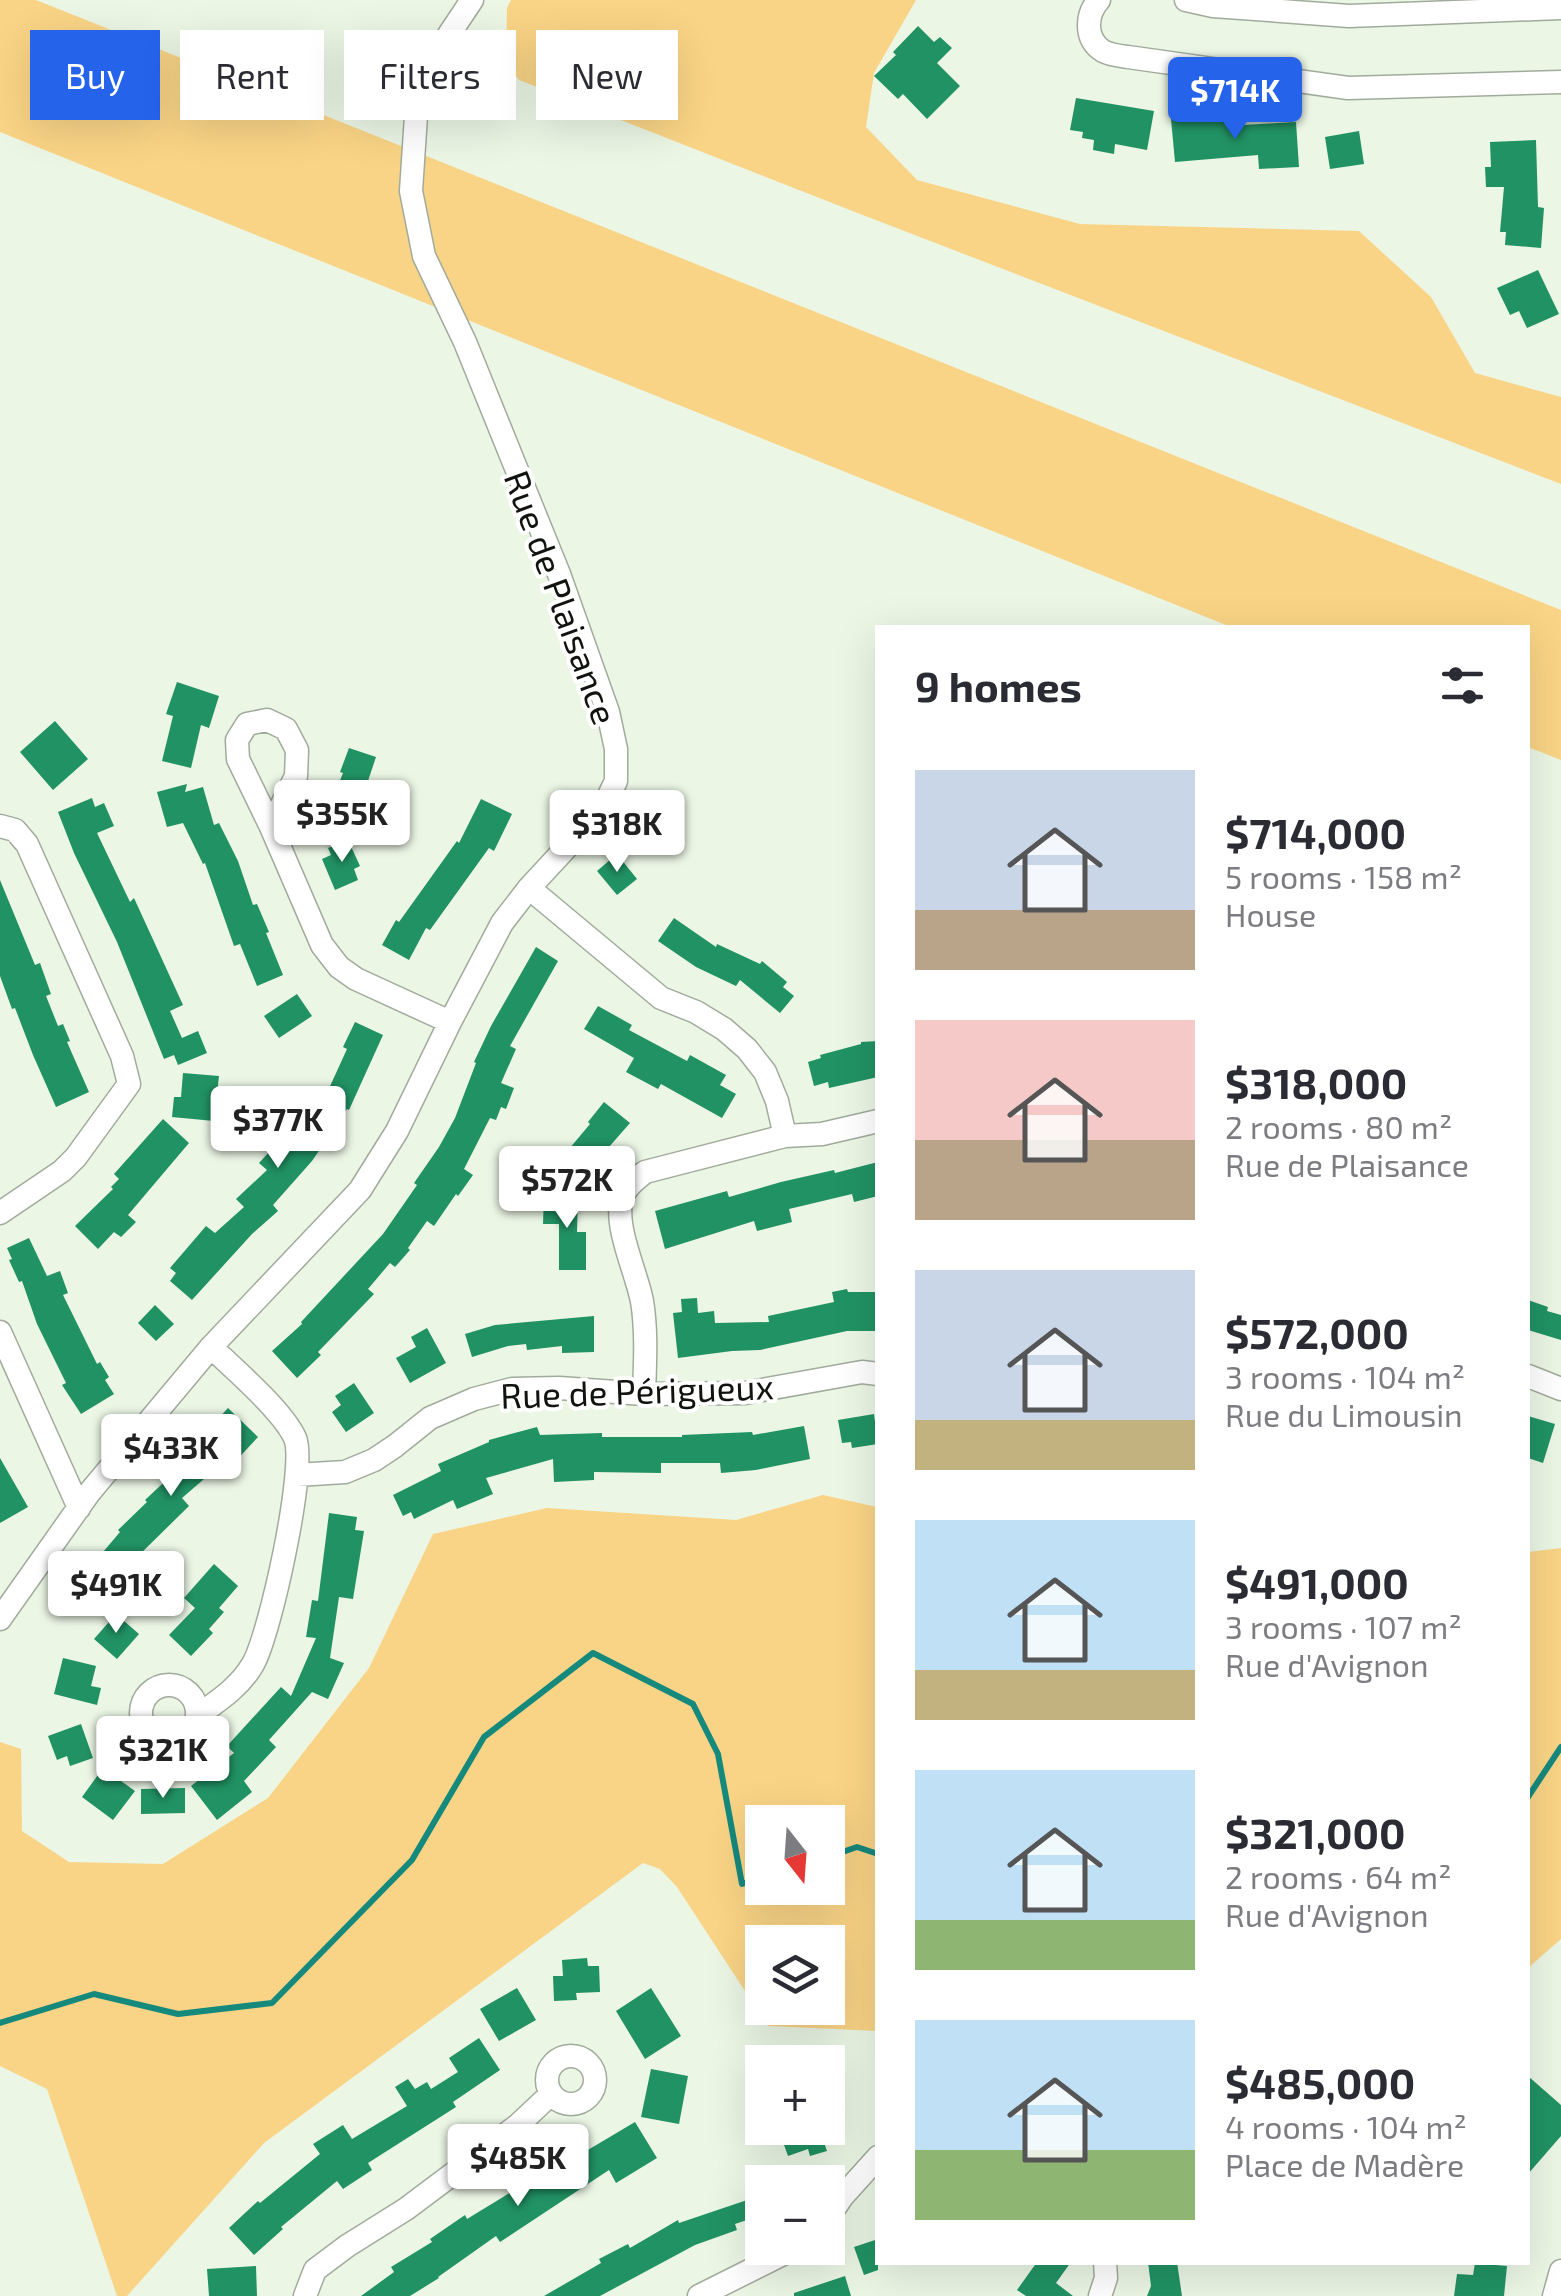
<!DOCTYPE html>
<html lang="en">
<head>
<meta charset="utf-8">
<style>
  body { margin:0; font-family:"Exo 2",sans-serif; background:#f7f7f7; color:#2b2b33; height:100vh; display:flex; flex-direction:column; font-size:38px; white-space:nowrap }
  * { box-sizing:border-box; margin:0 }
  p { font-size:32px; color:#7c7c81 }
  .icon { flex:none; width:55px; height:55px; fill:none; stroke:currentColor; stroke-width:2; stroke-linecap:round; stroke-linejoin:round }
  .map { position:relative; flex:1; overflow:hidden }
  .details { position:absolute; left:875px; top:625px; width:655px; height:1640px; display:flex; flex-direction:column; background:#fff; border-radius:0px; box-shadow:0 10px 40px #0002 }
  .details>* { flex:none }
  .hud { position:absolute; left:30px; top:30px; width:695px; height:90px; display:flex; gap:20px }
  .needle { width:65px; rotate:163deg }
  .tools { position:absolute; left:745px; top:1805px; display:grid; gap:20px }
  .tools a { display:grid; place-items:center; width:100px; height:100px; border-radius:0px; background:#fff; box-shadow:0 10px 40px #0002; font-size:50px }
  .price { position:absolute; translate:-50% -85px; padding:0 22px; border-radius:10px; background:#fff; color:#222; font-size:32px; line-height:65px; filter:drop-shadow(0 2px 5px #0008) }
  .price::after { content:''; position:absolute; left:50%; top:60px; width:30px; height:22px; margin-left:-15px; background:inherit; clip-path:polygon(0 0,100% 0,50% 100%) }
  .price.selected { background:#2563eb; color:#fff }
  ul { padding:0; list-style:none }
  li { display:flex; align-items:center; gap:30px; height:250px; padding:0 40px }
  li span { display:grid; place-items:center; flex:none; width:280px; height:200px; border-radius:0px; color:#555 }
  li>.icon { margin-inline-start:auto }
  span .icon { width:120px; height:120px; fill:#fffc; stroke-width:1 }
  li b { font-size:42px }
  h2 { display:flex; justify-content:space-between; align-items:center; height:120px; padding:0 40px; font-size:42px }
  .pill { padding:0 35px; border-radius:0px; background:#fff; box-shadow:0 10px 40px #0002; font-size:35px; line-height:90px }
  .pill.selected { background:#2563eb; color:#fff }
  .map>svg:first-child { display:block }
</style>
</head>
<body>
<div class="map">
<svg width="1561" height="2296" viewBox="0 0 1561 2296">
  <rect width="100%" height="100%" fill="#ebf6e5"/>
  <path fill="#f9d486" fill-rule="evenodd" d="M0,0H36L1561,610V760L1528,747V628L1231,627L0,132Z
    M511,0H916L874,73L866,127L917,180L1080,224L1359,231L1431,297L1475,373L1561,397V484L855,212L519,80L506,61L507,8Z
    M823,1495L877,1507V2031L768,2026L677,1887L660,1869L643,1863L264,2143L127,2296H117L47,2089L0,2066V1742L21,1749L22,1831L69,1862L163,1864L268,1798L369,1668L433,1534L547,1508L736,1520ZM828,1822V1888H762V1822ZM762,1942H828V2008H762Z
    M1561,1548V1939L1528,1968V1552Z"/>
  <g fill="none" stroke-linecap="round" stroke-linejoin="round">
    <path stroke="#16897d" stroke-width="6" d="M1528,1797L1561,1747
      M828,1857L857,1847L878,1854
      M0,2023L94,1994L178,2014L272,2003L412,1860L484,1737L593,1653L693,1704L718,1754L742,1884L762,1877"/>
  </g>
  <path fill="#219263" d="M918,26L934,42L940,37L952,48L937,63L960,86L927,119L903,94L898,99L874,76L896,55L893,52Z
    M1076,98L1154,111L1147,150L1115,144L1114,154L1093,150L1094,140L1082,138L1083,132L1070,130Z
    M1212,115V122L1225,121L1226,126L1296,122L1299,167L1259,169L1258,155L1175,162L1171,119Z
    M1359,131L1364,164L1330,169L1325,137Z
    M1536,140L1538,207L1544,208L1541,248L1505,245L1506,232H1500L1504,187H1486L1485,167H1491L1490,142Z
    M1538,270L1559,314L1527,328L1519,311L1510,315L1497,288Z
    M177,682L219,696L209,728L201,725L191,768L162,761L173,716L166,714Z
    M55,721L88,759L53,790L20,752Z
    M349,748L376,757L362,799L367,801L361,814L370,818L364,833L325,817L343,773L340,772Z
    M187,784L185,792L203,787L214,825L219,823L238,861L253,905L257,904L269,932L266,933L283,975L257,986L240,944L234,946L205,863L203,864L183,823L167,827L157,792Z
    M92,798L95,807L104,803L114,826L97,833L130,902L134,898L183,1005L170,1011L182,1038L198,1031L207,1053L178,1065L174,1055L164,1059L117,942L74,853L58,812Z
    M481,799L512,814L494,851L489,848L430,930L426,928L409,960L382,945L396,920L399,922L457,841L459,843Z
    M348,840L360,866L354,869L358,880L335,890L322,859L331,855L328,848Z
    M617,854L637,879L617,895L597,871Z
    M0,880L35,965L40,963L51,994L46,996L58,1026L63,1024L70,1041L67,1042L89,1092L56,1107L33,1055L15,1008L12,1009L0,976Z
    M674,918L716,947L717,944L760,964L762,961L787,982L783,987L794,996L780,1013L740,980L736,986L696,967L658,941Z
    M536,947L558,961L510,1046L516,1049L501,1083L514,1088L506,1109L501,1107L496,1120L490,1118L464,1169L473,1175L458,1196L456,1194L434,1226L427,1221L408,1248L410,1250L395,1267L390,1263L368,1289L374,1294L318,1352L321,1355L297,1378L272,1351L302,1324L301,1322L383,1234L417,1185L414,1183L439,1147L455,1118L476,1063L474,1062L491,1026Z
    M297,994L312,1016L279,1038L264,1016Z
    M598,1006L632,1025L629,1030L687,1061L690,1055L726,1075L720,1085L736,1094L722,1118L661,1084L658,1089L626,1072L634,1058L584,1029Z
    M355,1022L383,1035L349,1110L347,1109L312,1161L273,1205L278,1211L252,1234L192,1300L170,1281L176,1273L170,1268L206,1226L215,1233L244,1207L236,1199L267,1170L259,1163L270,1151L275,1156L291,1138L295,1141L326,1095L347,1049L343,1047Z
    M878,1041V1077L829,1088L828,1082L814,1086L808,1062L821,1058L820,1055L861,1044V1042Z
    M183,1073L219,1076L214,1121L172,1117L174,1097H181Z
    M604,1102L630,1123L581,1179L559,1161L590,1124L588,1122Z
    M163,1119L189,1143L128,1215L136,1222L121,1237L114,1232L98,1249L75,1226L113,1189L111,1187L119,1179L114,1174Z
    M878,1162V1196L854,1202L852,1194L789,1209L792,1222L757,1231L754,1221L665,1249L655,1211L727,1191L729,1197L781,1182L834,1170L835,1173Z
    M544,1195L578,1196L577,1232H586V1270H559V1224H543Z
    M29,1238L47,1276L60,1271L68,1293L63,1295L97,1364L100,1362L109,1377L105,1380L114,1394L81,1414L62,1385L66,1383L37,1324L22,1281L19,1282L9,1260L12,1259L7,1248Z
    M847,1289L848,1292H878V1331H847L760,1350L732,1351L678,1358L673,1313L682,1312L681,1299L697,1298L698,1313L714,1311L715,1323L769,1322L768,1316L834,1302L832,1292Z
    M1528,1300L1548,1307L1547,1311L1561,1315V1340L1528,1330Z
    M155,1305L174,1324L156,1341L138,1323Z
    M594,1316V1352L562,1353V1346L527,1350L526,1344L508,1346L472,1357L465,1334L495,1325Z
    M427,1328L446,1363L410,1383L396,1358L416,1347L411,1337Z
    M354,1383L374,1413L346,1432L332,1412L341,1405L335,1396Z
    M228,1408L258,1437L232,1465L226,1460L182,1498L189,1506L132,1562L137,1567L112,1595L86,1572L120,1532L118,1530L147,1502L145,1500L176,1471L173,1467L204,1439L201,1437Z
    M874,1414L878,1444L852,1448L851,1442L842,1443L838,1420Z
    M1528,1416L1555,1424L1543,1463L1528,1458Z
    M804,1426L810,1459L756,1470L721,1473L720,1463H661V1473L594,1472V1480L554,1482L553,1459L486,1478L493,1494L457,1509L453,1500L414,1519L411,1512L403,1516L393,1495L441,1471L438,1464L489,1442V1440L537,1427L540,1435L602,1433V1437H682V1435L752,1432L753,1435Z
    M0,1458L28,1507L0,1523Z
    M329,1513L357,1517L355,1530L364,1531L353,1599L339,1597L330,1658L344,1663L328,1699L312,1692L269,1740L276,1747L244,1781L252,1792L217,1820L191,1786L234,1753L227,1746L281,1687L291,1696L316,1638L306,1637L312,1600L318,1601Z
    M214,1564L238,1586L219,1608L224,1612L209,1629L213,1633L191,1656L169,1635L195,1608L184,1598Z
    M116,1614L139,1634L117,1659L94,1639Z
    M63,1658L96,1666L91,1686L101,1688L97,1705L54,1694Z
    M81,1724L93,1758L70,1766L67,1756L57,1760L48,1736Z
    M103,1768L135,1791L113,1820L82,1797Z
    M185,1788V1813L141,1814V1789Z
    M587,1958L588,1966H599L600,1992L576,1993L577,2000L554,2001L553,1976H563L562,1960Z
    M517,1988L536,2020L499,2041L480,2009Z
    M651,1988L681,2036L645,2059L616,2011Z
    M479,2038L500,2070L453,2102L456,2107L368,2163L372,2170L343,2189L337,2181L281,2227L283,2229L254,2255L229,2228L258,2201L260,2203L320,2154L313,2144L343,2125L352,2139L407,2106L395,2087L408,2079L415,2089L427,2082L431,2089L458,2072L449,2058Z
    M651,2069L688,2076L679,2124L641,2117Z
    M1528,2076L1561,2105V2136L1528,2174Z
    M635,2122L657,2158L616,2183L609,2170L500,2242L496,2236L438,2277L439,2278L410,2296H361L394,2272L391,2267L432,2242L430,2239L465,2215L467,2219L529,2181L525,2176L565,2150L571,2160Z
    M778,2128H819L827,2151L810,2156L808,2149L788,2156Z
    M762,2195V2215L735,2224L737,2230L695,2245L600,2296H544L601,2263L599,2259L628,2244L630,2248L678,2220L679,2223Z
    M878,2239V2270L864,2275L854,2247Z
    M1037,2262H1071L1056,2283L1073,2296H1026L1017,2290Z
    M1148,2262H1177L1182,2296H1147L1151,2286Z
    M1475,2263L1507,2266L1504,2296H1454L1457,2274L1473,2275Z
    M256,2266L257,2296H209L207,2269Z
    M845,2276L851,2296H794V2293Z"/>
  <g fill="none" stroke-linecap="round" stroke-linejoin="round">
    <g stroke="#a1ab9c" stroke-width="25">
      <path id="minor" d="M1099,0C1086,14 1084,39 1103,51C1110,55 1121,56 1128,57L1348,88L1561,82
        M1186,0L1213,6L1349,16L1561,8
        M0,826L15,830L27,844L122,1056L129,1084L76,1157L62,1171L0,1213
        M271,827L238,759L237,740L247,724L267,720L286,729L297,750L296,776L271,827L322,945L339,967L356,979L450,1022
        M529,888L661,998L696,1012L724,1029L747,1049L765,1072L777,1101L785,1136
        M0,1332L79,1508
        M1528,1376L1561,1389
        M644,1394C645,1363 647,1332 642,1301C636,1271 616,1231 621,1202C623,1189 635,1180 645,1172L785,1136L822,1134L878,1121
        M297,1475L345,1472L374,1460L395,1446L430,1418L474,1399L512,1389L559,1388L644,1394L745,1393L862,1372L878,1374
        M0,1619L89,1493L211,1347L360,1190L397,1131L450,1022L502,923L529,888L603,808L616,781V749L608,712L559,574L465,342L424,256L411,191L416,116L442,45L472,0
        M141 1713a28 28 0 1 1 56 0a28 28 0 1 1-56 0Z
        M197,1716C218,1701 240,1687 253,1664C270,1635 307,1466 295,1438C283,1411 234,1369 211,1347
        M547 2080a24 24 0 1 1 48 0a24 24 0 1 1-48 0Z
        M828,2218L842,2197L878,2157
        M305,2296L315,2270L347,2246L406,2209L518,2125L551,2094
        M699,2296L795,2248
        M1100,2296L1106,2278L1105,2262
        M1554,2296L1561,2271"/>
    </g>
    <use href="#minor" stroke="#fff" stroke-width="22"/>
  </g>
  <g text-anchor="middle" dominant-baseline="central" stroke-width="8" stroke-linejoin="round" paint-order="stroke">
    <g font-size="35" fill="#10130e" stroke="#fff">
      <text transform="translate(562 597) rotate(70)">Rue de Plaisance</text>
      <text transform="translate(637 1390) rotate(-2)">Rue de Périgueux</text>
    </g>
  </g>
</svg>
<div class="tools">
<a><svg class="needle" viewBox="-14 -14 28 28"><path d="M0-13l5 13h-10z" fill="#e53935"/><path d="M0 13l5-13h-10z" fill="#7c7c81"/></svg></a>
<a><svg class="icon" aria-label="layers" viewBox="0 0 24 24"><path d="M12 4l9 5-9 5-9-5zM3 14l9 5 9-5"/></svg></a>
<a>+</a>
<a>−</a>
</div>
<b class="price selected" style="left:1235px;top:142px">$714K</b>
<b class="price" style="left:342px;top:865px">$355K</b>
<b class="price" style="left:617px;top:875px">$318K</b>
<b class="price" style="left:278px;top:1171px">$377K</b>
<b class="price" style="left:567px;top:1231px">$572K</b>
<b class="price" style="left:171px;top:1499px">$433K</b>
<b class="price" style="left:116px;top:1636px">$491K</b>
<b class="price" style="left:163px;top:1801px">$321K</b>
<b class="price" style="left:518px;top:2209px">$485K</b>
<div class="hud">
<a class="pill selected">Buy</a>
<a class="pill">Rent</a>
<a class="pill">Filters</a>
<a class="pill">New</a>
</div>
<section class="details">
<h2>9 homes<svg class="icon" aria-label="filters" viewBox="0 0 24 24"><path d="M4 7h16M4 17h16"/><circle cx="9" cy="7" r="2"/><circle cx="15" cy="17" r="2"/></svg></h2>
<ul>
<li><span style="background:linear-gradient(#c9d6e8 70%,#b9a48a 0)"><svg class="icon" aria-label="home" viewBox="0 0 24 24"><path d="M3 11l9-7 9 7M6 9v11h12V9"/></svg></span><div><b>$714,000</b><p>5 rooms · 158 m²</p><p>House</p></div></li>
<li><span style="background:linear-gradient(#f6c9c9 60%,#b9a48a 0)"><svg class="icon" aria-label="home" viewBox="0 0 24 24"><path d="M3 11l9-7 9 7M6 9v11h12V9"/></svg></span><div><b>$318,000</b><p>2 rooms · 80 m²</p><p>Rue de Plaisance</p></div></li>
<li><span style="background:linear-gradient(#c9d6e8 75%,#c2b280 0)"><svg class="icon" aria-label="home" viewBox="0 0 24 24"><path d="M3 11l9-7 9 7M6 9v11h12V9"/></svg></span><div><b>$572,000</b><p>3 rooms · 104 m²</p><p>Rue du Limousin</p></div></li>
<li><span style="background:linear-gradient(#bfe0f5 75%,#c2b280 0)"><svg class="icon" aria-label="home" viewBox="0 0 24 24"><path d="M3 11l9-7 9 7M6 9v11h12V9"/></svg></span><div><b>$491,000</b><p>3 rooms · 107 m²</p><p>Rue d'Avignon</p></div></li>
<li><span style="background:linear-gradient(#bfe0f5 75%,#8fb573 0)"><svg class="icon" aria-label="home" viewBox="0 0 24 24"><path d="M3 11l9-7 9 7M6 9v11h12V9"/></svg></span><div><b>$321,000</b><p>2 rooms · 64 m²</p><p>Rue d'Avignon</p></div></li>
<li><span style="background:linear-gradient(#bfe0f5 65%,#8fb573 0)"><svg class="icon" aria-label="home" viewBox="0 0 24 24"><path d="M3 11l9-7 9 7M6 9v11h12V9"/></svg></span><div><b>$485,000</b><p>4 rooms · 104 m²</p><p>Place de Madère</p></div></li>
</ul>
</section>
</div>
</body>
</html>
